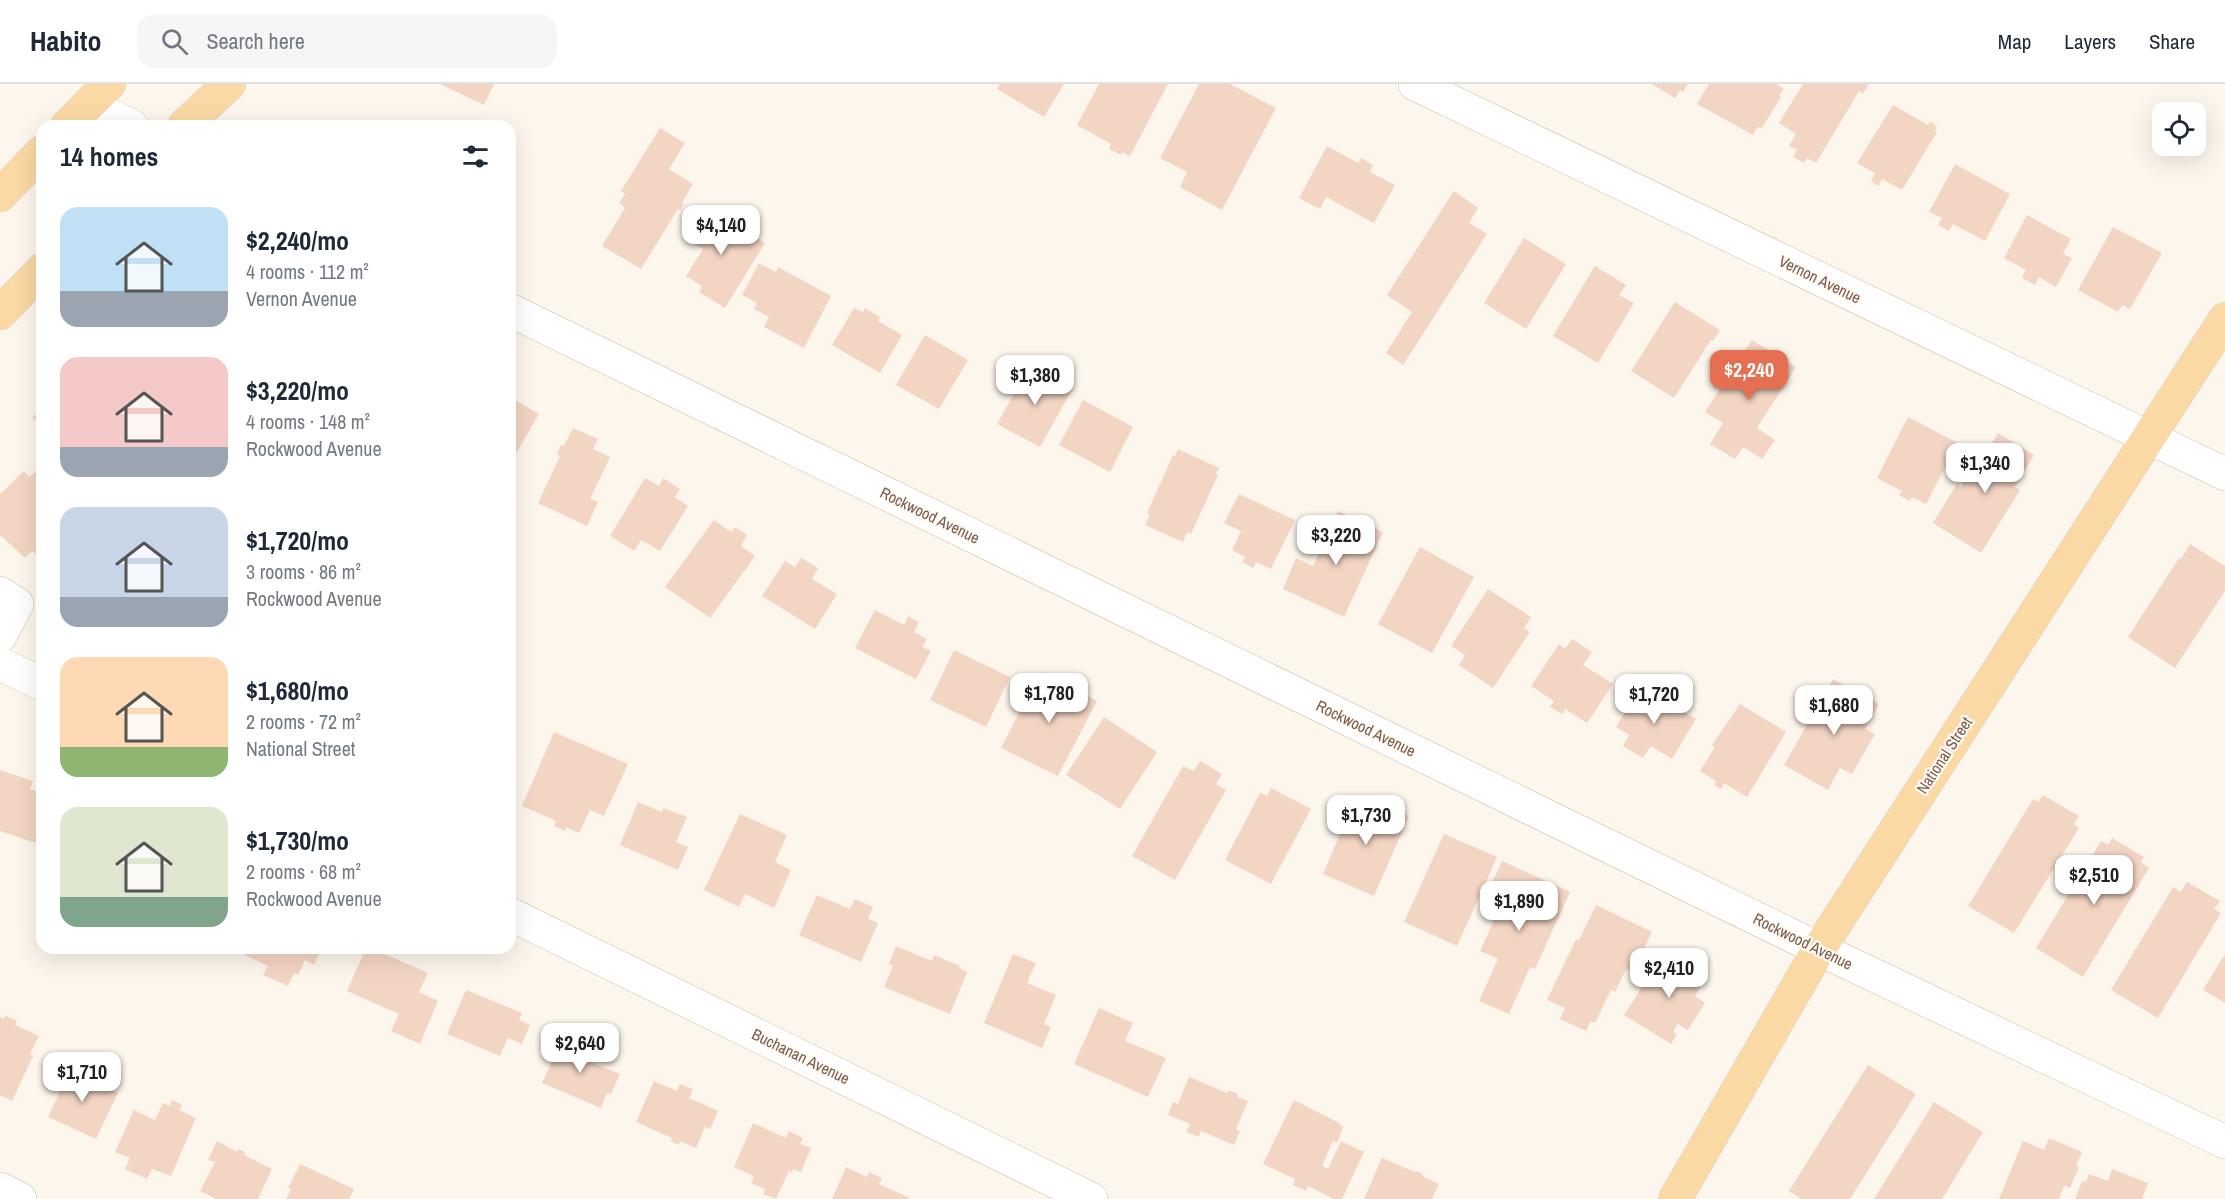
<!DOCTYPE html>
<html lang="en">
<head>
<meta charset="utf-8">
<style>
  body { margin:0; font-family:"Archivo Narrow",sans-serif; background:#f6f6f7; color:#1f2937; height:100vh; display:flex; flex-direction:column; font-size:22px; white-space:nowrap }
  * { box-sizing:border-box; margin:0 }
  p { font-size:20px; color:#747a83 }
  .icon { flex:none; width:33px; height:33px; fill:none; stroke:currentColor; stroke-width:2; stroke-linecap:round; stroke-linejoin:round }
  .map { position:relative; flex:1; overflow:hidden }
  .drawer { position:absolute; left:36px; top:36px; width:480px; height:834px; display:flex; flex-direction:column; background:#fff; border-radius:18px; box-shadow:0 6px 24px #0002 }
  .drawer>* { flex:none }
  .controls { position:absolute; left:2152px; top:18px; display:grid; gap:12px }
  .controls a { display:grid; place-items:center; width:54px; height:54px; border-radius:12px; background:#fff; box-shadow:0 6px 24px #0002; font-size:30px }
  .price { position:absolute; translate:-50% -51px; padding:0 14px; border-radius:12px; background:#fff; color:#222; font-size:20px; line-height:39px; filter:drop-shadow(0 2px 3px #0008) }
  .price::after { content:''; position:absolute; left:50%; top:36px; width:18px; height:14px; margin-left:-9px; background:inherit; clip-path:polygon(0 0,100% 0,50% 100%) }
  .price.active { background:#e76f51; color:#fff }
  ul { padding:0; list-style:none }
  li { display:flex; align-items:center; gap:18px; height:150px; padding:0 24px }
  li span { display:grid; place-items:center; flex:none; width:168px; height:120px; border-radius:18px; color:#555 }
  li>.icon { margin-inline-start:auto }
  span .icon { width:72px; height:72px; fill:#fffc; stroke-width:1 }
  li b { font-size:26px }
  h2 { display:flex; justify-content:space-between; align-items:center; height:72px; padding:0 24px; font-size:26px }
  header { display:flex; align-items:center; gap:36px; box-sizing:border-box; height:84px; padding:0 30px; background:#fff; border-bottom:2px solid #e0e1e3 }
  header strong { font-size:28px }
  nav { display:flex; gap:33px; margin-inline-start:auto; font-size:21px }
  .search { width:420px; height:54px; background:#f6f6f7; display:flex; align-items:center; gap:15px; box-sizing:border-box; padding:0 21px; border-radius:18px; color:#747a83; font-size:22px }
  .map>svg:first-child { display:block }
</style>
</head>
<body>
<header>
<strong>Habito</strong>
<div class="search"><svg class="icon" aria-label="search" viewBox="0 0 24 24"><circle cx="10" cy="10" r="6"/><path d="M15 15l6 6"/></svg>Search here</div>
<nav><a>Map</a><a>Layers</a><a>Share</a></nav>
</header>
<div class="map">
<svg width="2225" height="1115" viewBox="0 0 2225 1115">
  <rect width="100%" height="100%" fill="#fdf6ec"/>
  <path fill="#f3d5c3" d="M440,0H494L484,21Z
    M1000,0H1064L1044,33L997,5Z
    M1099,0H1168L1130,72L1122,68L1121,71L1109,65L1111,60L1077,41Z
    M1199,0H1230L1276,24L1222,126L1180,103L1187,88L1160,74Z
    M1652,0H1688L1683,8L1680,6L1675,14Z
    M1709,0H1776L1784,5L1779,12L1781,13L1762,44L1758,43L1753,51L1697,20Z
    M1803,0H1869L1863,10L1859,7L1816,79L1807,74L1804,79L1793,73L1797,66L1789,62L1796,50L1779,39Z
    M1893,21L1928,41L1930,37L1937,43L1935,46L1937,48L1902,106L1882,95L1878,102L1871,97L1875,89L1857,79Z
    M660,44L685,59L669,85L693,100L682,119L684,120L680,126L678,125L641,185L602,162L625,124L619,119L625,110L621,107Z
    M1327,62L1358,79L1361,74L1373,81L1370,88L1395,101L1374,139L1326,113L1320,125L1299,114Z
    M1955,80L2010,110L1985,157L1953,140L1949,147L1938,141L1942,134L1929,128Z
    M1454,107L1478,124L1469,139L1487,150L1403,281L1386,269L1412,228L1387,211Z
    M705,122L765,159L725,224L699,208L702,202L686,192L703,165L685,154Z
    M2027,131L2071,155L2063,170L2072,174L2056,203L2039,193L2035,201L2022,194L2026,186L2004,174Z
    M2113,143L2162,169L2130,225L2122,221L2118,228L2078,206Z
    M1524,154L1566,180L1526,245L1484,219Z
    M759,179L776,188L778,183L831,212L804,264L764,243L769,233L754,225L757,219L742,211Z
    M1595,182L1626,201L1619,211L1634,219L1598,279L1553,252Z
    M1675,218L1720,246L1713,257L1711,256L1674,314L1631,287Z
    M854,224L863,228L865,224L880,233L878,237L902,251L880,289L832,261Z
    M925,251L968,276L939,325L896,301Z
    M1752,256L1796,283L1757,344L1775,356L1762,375L1743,363L1735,375L1710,360L1723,339L1705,328Z
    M1030,281L1073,304L1040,363L997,340Z
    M510,313L539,330L510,380Z
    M1083,316L1133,343L1110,388L1059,361Z
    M42,324V339L32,334Z
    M1908,333L1958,359L1926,420L1912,413L1910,417L1899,411L1902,407L1877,394Z
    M573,344L598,355L593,365L610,373L590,415L598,418L587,442L538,419L560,372L557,370L561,361L564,362Z
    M1998,349L2034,371L2015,403L2020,406L1981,469L1933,439L1957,400L1961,403L1978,377L1980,379Z
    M1178,365L1219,384L1216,390L1218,391L1191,450L1187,448L1183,458L1145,441L1150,430L1147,429L1173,371L1175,372Z
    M42,381V467L38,472L32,467L25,474L0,451V410L24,387L29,393Z
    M645,394L659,402L663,394L680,405L675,413L688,422L660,467L641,456L634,467L610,452Z
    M1239,410L1295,436L1271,485L1256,478L1253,484L1242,478L1245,473L1232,466L1241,447L1224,439Z
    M1338,427L1383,448L1344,533L1283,505L1296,474L1313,482Z
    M714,436L731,448L735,443L747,451L741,462L755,472L710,534L665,503Z
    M2190,460L2225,482V507L2175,584L2128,553L2179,474L2181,475Z
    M1420,463L1474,493L1432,569L1378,540Z
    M801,474L818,484L812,495L837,510L815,545L762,512L785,477L795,483Z
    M1488,505L1531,533L1524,544L1530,548L1493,604L1459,581L1465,571L1451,562Z
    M875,526L904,541L908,532L919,538L914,548L927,555L922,563L931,567L916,595L855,564Z
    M1572,555L1592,568L1583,581L1613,600L1587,639L1565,625L1562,630L1550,623L1554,617L1531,602L1559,560L1565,565Z
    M954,566L1010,593L986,643L930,616Z
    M1040,588L1097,617L1058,692L1001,664Z
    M1833,595L1879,620L1865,645L1875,650L1852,690L1840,684L1828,706L1784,681Z
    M1641,602L1649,607L1651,604L1658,609L1657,611L1696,635L1672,675L1651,662L1643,674L1623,662L1629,651L1616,643Z
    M1740,620L1786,648L1747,713L1724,699L1721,705L1714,701L1716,697L1700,687L1715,663L1712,661Z
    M1104,633L1157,668L1120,725L1066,691Z
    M554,648L628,680L604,732L590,726L579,749L566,743L565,747L554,742L556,737L522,722Z
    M1200,677L1222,690L1216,700L1226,706L1175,796L1132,772L1183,682L1194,687Z
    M0,686L33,697L30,705L42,709V761L0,747Z
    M1271,704L1311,725L1271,800L1225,776L1260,709L1267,712Z
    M2043,711L2079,732L2074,740L2079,744L2014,849L1968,822L2033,715L2038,718Z
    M1366,714L1409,732L1374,812L1323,790L1353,720L1362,724Z
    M638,718L662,728L663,724L687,733L676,758L688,763L678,786L620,761Z
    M740,730L787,751L775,778L791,786L774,824L745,810L739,823L704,806Z
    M1444,750L1497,773L1457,862L1404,838Z
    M2112,754L2144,773L2141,778L2149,784L2083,893L2036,864L2101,757L2108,761Z
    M1502,777L1570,808L1535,885L1530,883L1509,930L1479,917L1498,875L1480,867L1508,806L1492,799Z
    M2187,798L2220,817L2214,825L2221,829L2158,934L2111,906L2173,803L2181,808Z
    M817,811L850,825L855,815L873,823L868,835L878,839L861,878L799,851Z
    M1596,821L1652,848L1632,888L1626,885L1615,908L1611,906L1595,939L1591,937L1586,947L1560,935L1565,924L1547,916L1576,855L1579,856Z
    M896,862L932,877L934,871L960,882L959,884L967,888L950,930L884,903L893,882L889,880Z
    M248,864H322L314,881L305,876L298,891L294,889L288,902L263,891L268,882L245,871Z
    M366,864H371L428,889L419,908L438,917L420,960L391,947L399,930L347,907Z
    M1013,870L1036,879L1027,899L1056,911L1044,940L1051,943L1042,964L984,939Z
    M2225,870V919L2203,906Z
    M1662,872L1682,884L1688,876L1709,889L1695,912L1705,919L1688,946L1678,940L1673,948L1677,950L1671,960L1624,931L1651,889L1649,888L1652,883L1654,884Z
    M466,906L522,929L519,936L530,941L522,960L508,954L500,972L447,950Z
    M1099,924L1133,939L1125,957L1166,974L1148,1013L1074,980Z
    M5,931L17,937L15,941L39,952L30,970L33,972L12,1017L0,1011V933L4,935Z
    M563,952L588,962L585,969L596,973L593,979L620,990L611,1010L607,1009L601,1024L542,999Z
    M1868,981L1916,1010L1850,1115H1801L1789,1107Z
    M61,983L81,993L83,990L90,993L89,996L118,1009L96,1055L48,1033L62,1003L54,999Z
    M1189,993L1227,1009L1228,1006L1238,1010L1237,1013L1248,1017L1236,1045L1240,1047L1234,1061L1201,1047L1199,1053L1186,1048L1190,1040L1168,1031L1173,1018L1178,1020Z
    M654,997L677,1007L680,1000L693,1005L689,1014L718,1027L710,1045L705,1043L696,1064L680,1057L679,1061L671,1057L672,1054L636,1038Z
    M172,1016L182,1021L179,1026L196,1034L171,1092L152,1085L147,1095L125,1085L130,1074L115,1068L134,1026L155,1036L163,1019L170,1022Z
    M1294,1016L1341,1040L1340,1042L1343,1043L1340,1049L1341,1050L1337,1059L1333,1057L1322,1082L1328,1085L1341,1057L1364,1068L1342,1115H1334L1308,1102L1306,1107L1293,1101L1295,1095L1263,1080Z
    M1934,1018L1983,1048L1942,1115H1874Z
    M753,1039L786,1054L789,1047L803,1054L800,1060L811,1064L801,1088L793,1085L792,1089L789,1087L776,1115L763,1110L765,1105L751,1099L754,1092L734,1083Z
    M2049,1054L2082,1068L2076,1082L2079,1083L2070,1104L2064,1102L2059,1115H1999L2023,1057L2044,1066Z
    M217,1057L237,1068L238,1065L245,1068L244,1071L272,1085L258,1115H216L200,1107L215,1078L208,1076Z
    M1382,1074L1415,1088L1416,1087L1423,1090L1422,1092L1439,1100L1432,1115H1364Z
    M300,1080L354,1105L349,1115H286L291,1105L288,1104Z
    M846,1083L867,1093L869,1088L882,1094L879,1100L908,1113V1115H832Z
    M2112,1085L2148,1099L2142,1115H2075L2082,1097L2086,1098L2089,1090L2108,1097Z"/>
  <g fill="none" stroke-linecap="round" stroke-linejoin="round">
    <g stroke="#d1beb0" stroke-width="34">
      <path id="minor" d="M1415,0L2225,390
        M88,21L132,42
        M510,226L1819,865L2225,1058
        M0,509L17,520L0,552
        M0,580L42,600
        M510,830L1091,1115
        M0,1105L20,1115"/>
    </g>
    <g stroke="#dad1cd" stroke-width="34">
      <path id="major" d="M67,42L109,0
        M184,42L229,0
        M0,111L42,68
        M0,229L42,186
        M1675,1115L1819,865L2225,235"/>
    </g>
    <use href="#minor" stroke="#fff" stroke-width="33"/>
    <use href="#major" stroke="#fbd9a5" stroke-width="33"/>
  </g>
  <g text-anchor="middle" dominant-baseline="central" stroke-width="4.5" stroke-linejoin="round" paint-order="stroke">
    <g font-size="16" fill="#7a5c4d" stroke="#fffaf3">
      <text transform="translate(1820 195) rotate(26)">Vernon Avenue</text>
      <text transform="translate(930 431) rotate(26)">Rockwood Avenue</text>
      <text transform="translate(1366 644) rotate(26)">Rockwood Avenue</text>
      <text transform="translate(1944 671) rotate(-57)">National Street</text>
      <text transform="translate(1803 857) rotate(26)">Rockwood Avenue</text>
      <text transform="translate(801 972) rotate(26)">Buchanan Avenue</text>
    </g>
  </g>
</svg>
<div class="controls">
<a><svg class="icon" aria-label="locate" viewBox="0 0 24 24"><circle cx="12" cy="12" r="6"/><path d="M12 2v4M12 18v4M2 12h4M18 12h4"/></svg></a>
</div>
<b class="price" style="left:721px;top:172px">$4,140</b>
<b class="price active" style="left:1749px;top:317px">$2,240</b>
<b class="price" style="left:1035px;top:322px">$1,380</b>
<b class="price" style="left:1985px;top:410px">$1,340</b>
<b class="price" style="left:1336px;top:482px">$3,220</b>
<b class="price" style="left:1049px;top:640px">$1,780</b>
<b class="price" style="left:1654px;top:641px">$1,720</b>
<b class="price" style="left:1834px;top:652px">$1,680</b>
<b class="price" style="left:1366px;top:762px">$1,730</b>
<b class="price" style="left:2094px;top:822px">$2,510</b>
<b class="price" style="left:1519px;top:848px">$1,890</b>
<b class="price" style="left:1669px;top:915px">$2,410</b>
<b class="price" style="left:580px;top:990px">$2,640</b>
<b class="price" style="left:82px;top:1019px">$1,710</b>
<section class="drawer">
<h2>14 homes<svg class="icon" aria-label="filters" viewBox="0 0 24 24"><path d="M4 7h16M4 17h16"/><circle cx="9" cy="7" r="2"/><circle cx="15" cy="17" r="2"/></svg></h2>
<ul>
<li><span style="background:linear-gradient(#bfe0f5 70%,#9aa5b1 0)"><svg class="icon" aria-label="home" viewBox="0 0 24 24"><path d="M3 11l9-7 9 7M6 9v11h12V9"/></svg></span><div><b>$2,240/mo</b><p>4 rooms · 112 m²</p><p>Vernon Avenue</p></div></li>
<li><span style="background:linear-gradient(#f6c9c9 75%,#9aa5b1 0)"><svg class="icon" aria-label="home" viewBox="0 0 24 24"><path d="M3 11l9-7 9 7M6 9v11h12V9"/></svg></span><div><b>$3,220/mo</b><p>4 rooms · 148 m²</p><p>Rockwood Avenue</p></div></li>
<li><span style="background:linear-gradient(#c9d6e8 75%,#9aa5b1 0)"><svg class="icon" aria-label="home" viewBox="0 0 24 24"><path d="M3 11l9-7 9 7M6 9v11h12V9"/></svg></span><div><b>$1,720/mo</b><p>3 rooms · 86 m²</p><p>Rockwood Avenue</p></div></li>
<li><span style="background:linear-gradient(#ffd9b3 75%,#8fb573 0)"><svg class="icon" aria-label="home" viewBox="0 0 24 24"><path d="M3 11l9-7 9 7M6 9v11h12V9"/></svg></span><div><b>$1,680/mo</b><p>2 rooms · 72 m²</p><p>National Street</p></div></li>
<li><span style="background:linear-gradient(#dfe7d0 75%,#7fa58c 0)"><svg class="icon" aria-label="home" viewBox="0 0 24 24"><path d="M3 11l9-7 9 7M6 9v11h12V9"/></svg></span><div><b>$1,730/mo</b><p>2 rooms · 68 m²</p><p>Rockwood Avenue</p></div></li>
</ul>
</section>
</div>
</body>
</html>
